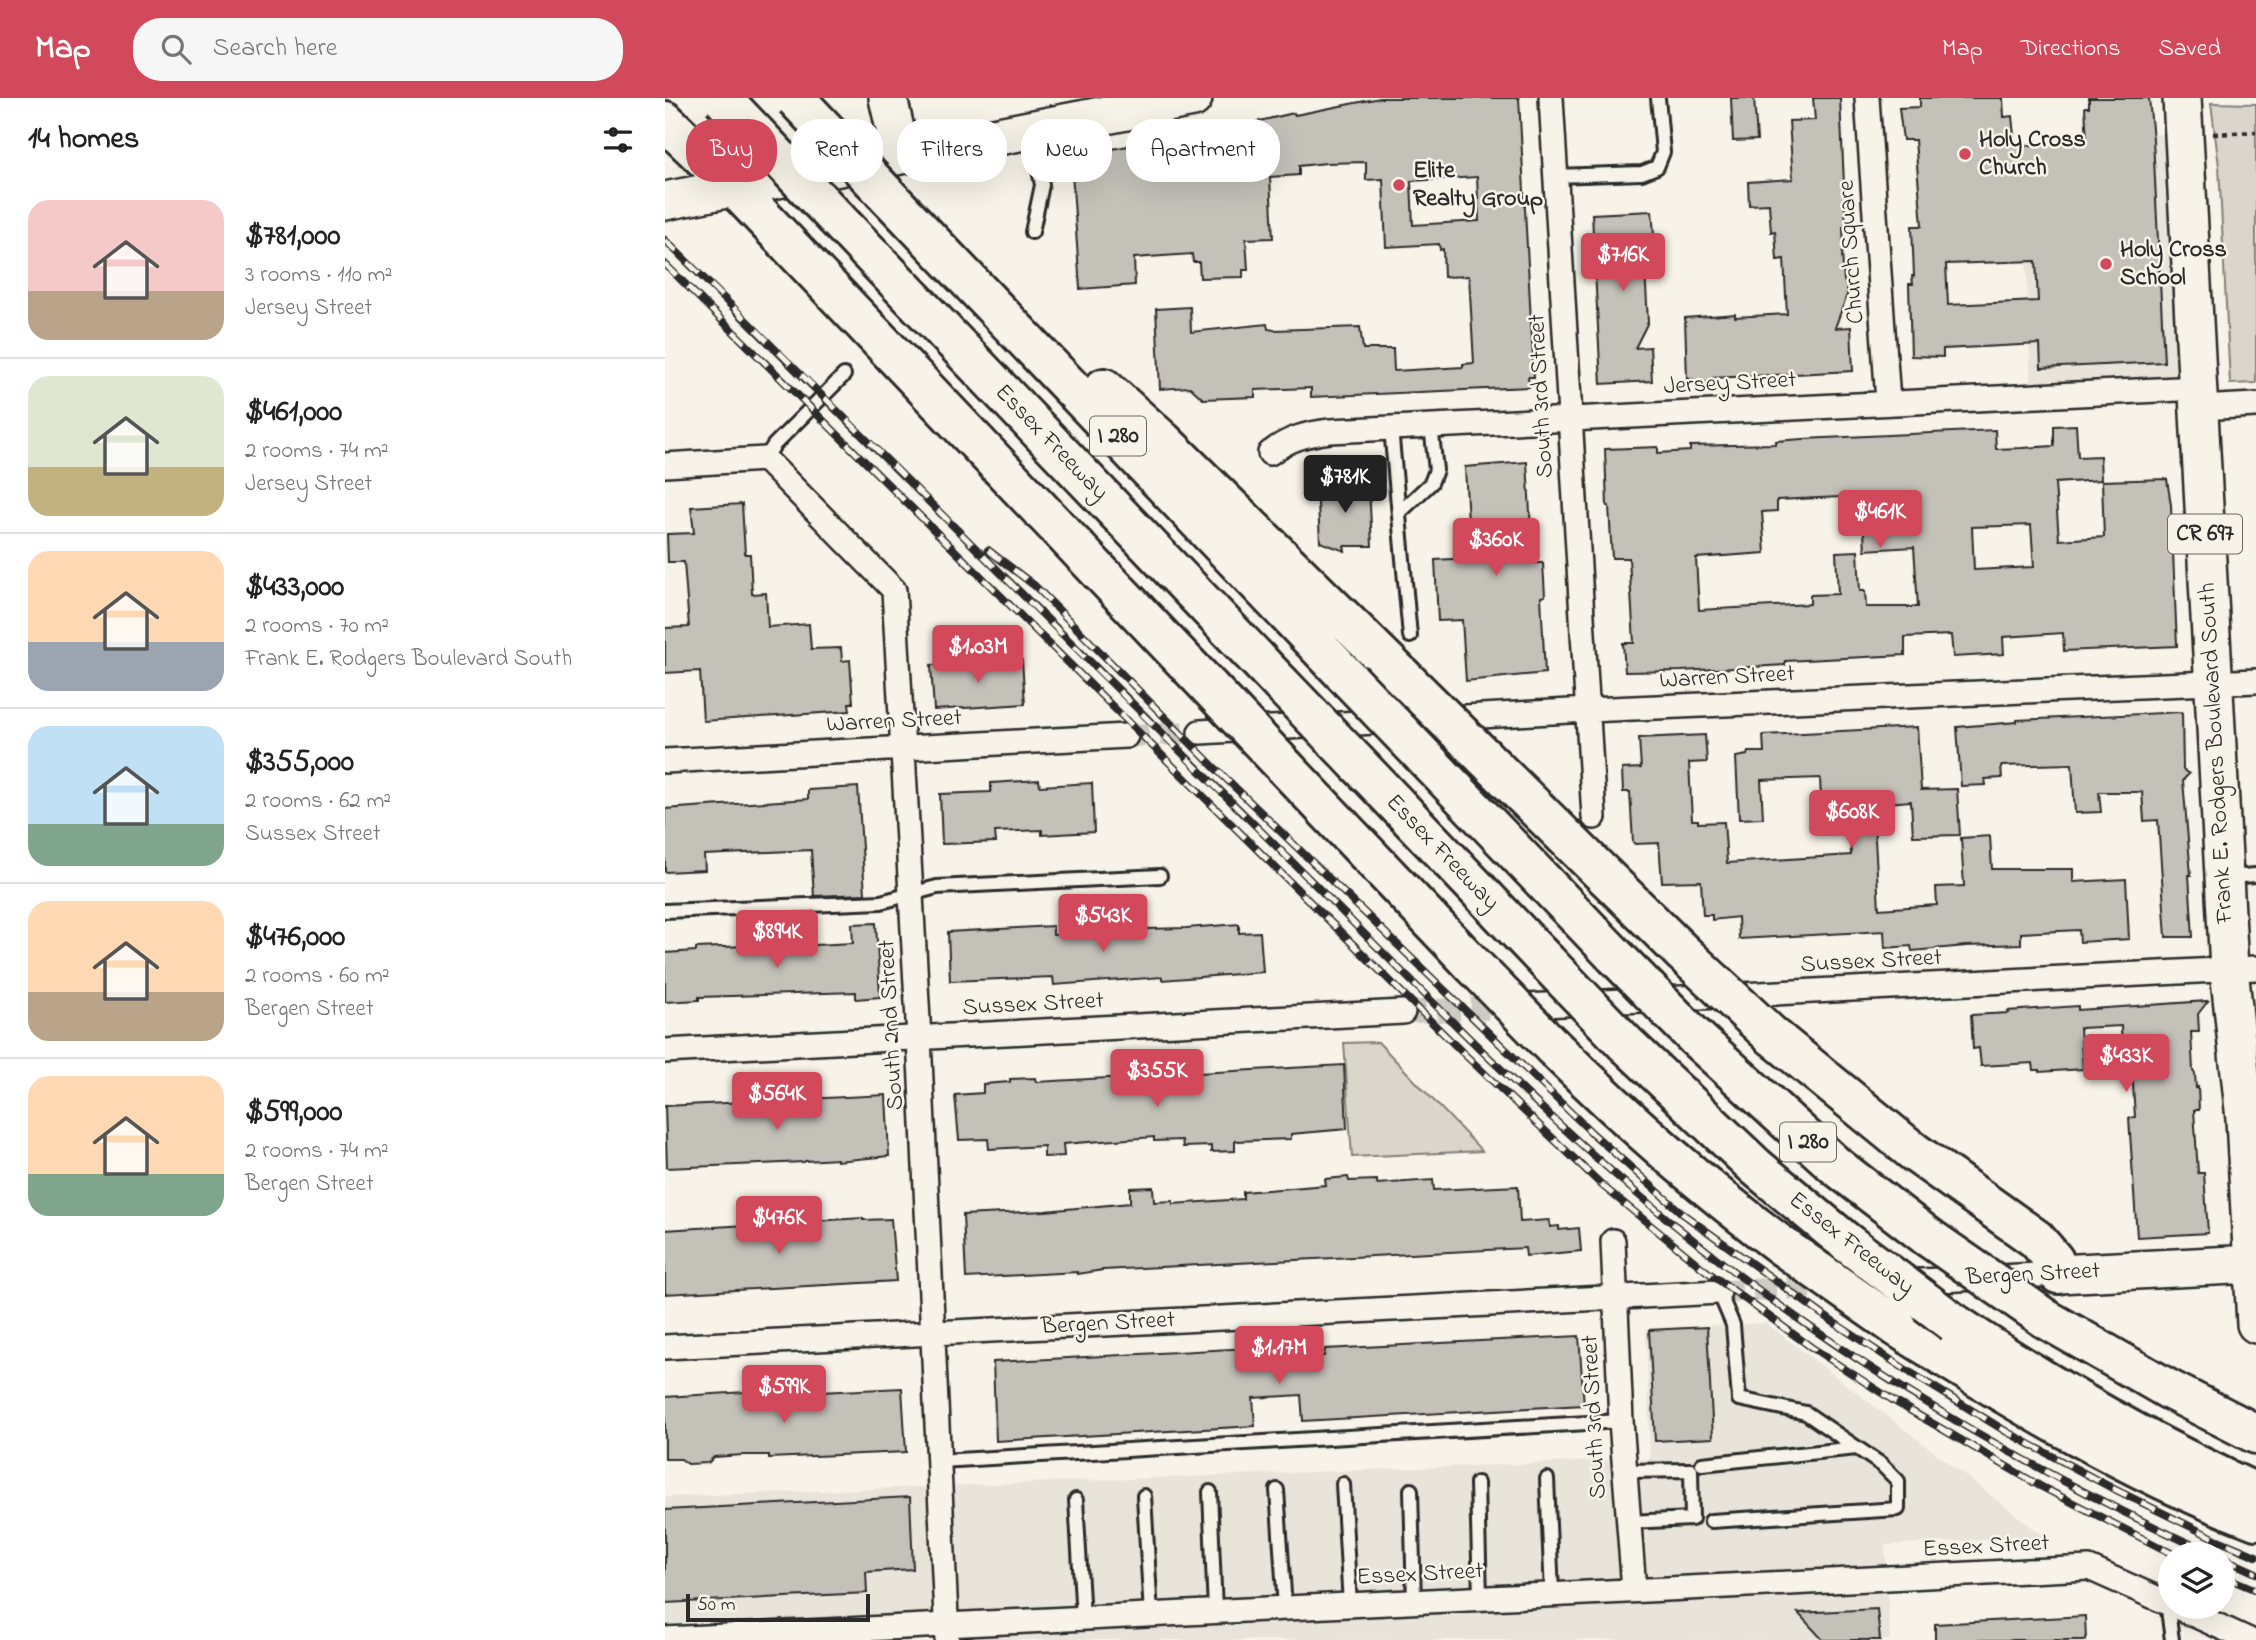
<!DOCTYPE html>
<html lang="en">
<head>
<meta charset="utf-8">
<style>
  body { margin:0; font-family:"Indie Flower",sans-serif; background:#f6f6f6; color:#222; height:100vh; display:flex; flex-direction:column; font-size:26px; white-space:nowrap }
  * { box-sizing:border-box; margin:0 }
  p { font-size:23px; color:#767676 }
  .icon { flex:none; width:38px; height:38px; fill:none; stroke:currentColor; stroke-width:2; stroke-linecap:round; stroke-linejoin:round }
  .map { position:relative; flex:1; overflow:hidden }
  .panel { display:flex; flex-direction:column; background:#fff; width:665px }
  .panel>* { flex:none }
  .guide { position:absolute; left:21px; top:21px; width:665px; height:63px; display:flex; gap:14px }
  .buttons { position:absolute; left:1493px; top:1444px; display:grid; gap:14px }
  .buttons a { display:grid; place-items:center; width:77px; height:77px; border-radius:50%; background:#fff; box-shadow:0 7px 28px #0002; font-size:35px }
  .scale { position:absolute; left:21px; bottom:18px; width:184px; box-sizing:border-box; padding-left:7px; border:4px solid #2b2b2b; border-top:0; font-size:19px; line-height:24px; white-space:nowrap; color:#2b2b2b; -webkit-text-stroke:5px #f7f3e8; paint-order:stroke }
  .price { position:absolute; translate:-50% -60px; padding:0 16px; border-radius:7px; background:#d1495b; color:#fff; font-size:23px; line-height:46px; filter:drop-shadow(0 2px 4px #0008) }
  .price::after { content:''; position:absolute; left:50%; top:42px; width:21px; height:16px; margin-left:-10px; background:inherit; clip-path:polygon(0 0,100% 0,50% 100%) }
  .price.on { background:#222; color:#fff }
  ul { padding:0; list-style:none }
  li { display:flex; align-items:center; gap:21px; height:175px; padding:0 28px }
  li+li { border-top:2px solid #e0e0e0 }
  li span { display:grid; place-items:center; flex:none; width:196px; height:140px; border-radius:21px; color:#555 }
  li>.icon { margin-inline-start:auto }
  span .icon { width:84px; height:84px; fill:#fffc; stroke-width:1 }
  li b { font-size:30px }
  h2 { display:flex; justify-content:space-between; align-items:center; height:84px; padding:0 28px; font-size:30px }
  .pill { padding:0 24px; border-radius:28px; background:#fff; box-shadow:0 7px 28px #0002; font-size:24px; line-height:63px }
  .pill.on { background:#d1495b; color:#fff }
  header { display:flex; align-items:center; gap:42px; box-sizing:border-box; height:98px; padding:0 35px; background:#d1495b; color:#fff }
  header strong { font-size:33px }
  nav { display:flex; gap:38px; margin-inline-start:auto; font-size:24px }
  .search { width:490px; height:63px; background:#f6f6f6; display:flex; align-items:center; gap:18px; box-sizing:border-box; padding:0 24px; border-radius:28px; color:#767676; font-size:26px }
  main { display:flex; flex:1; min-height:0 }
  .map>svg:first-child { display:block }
</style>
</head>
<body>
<header>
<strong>Map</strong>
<div class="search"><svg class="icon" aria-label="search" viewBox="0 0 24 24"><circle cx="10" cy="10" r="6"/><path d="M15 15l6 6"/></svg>Search here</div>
<nav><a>Map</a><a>Directions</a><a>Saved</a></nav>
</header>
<main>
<section class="panel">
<h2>14 homes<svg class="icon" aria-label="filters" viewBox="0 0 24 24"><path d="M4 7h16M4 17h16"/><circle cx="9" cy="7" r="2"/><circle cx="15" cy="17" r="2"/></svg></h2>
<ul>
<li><span style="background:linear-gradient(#f6c9c9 65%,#b9a48a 0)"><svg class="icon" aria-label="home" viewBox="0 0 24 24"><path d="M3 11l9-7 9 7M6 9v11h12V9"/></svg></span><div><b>$781,000</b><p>3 rooms · 110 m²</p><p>Jersey Street</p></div></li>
<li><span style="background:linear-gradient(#dfe7d0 65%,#c2b280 0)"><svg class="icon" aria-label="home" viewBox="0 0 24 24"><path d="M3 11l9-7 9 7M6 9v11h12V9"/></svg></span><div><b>$461,000</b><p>2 rooms · 74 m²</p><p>Jersey Street</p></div></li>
<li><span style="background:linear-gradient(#ffd9b3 65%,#9aa5b1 0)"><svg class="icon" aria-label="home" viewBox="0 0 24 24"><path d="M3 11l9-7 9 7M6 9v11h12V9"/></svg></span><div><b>$433,000</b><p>2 rooms · 70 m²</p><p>Frank E. Rodgers Boulevard South</p></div></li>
<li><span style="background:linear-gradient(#bfe0f5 70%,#7fa58c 0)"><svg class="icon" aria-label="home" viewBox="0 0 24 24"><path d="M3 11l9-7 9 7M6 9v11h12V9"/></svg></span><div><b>$355,000</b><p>2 rooms · 62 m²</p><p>Sussex Street</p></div></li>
<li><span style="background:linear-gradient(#ffd9b3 65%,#b9a48a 0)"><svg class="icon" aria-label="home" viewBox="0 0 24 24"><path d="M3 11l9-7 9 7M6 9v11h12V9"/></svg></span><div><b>$476,000</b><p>2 rooms · 60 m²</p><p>Bergen Street</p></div></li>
<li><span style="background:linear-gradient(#ffd9b3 70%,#7fa58c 0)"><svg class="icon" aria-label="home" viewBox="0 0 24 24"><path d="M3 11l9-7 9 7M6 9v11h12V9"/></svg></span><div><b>$599,000</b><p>2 rooms · 74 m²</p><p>Bergen Street</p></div></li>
</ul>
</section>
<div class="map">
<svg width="1591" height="1542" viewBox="0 0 1591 1542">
  <rect width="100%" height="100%" fill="#f7f3e8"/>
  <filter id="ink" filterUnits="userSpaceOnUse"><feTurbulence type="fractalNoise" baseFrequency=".0143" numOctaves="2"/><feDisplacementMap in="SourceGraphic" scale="14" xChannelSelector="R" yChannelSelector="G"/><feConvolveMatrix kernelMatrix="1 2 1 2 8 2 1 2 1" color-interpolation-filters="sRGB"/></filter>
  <g filter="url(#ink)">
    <path fill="#e8e4da" d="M1514,35L1529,286L1366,294L1357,45Z
      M1101,1225L1380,1439L1220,1447L1225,1542H0V1399L985,1361L981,1231Z"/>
    <path fill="#dad6cc" stroke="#82807c" stroke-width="2" d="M1546,5L1591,6V285L1565,286L1554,68Z
      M713,944L817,1053L687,1059L679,945Z"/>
    <path fill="#c4c1b9" stroke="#2b2b2b" stroke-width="2" fill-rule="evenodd" d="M715,0H854L869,279H863L864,289L646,299V290L590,292V299L538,301L525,289L495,291L491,211L525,209L526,234L602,226L603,231L609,232L695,229L698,251H728L729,273L798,269V266L809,265L804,178L779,179L778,151L775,152L774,146L721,149L718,81L701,82V64L661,65L634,68V77L605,79L608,140L581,141L583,172H578V179L535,180L534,164H528L527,156L469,160L470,187L415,191L406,59L463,48V50L511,41L512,42L629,15L630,17ZM812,79L814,123L748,127L746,83Z
      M1066,0H1089L1092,42L1068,43Z
      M1148,0H1175L1181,129H1178L1179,154L1177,155L1179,182L1183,194L1170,230L1186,229L1188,273L1048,280L1049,284L1028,285V281H1022L1020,220L1070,216V219L1122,216L1119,161L1112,162L1110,133L1106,134L1104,106L1084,107L1083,84L1128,81L1124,23L1150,22Z
      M1255,0H1338L1339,19L1347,18L1350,48L1422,44L1420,9H1424V0H1484L1488,41L1499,264L1376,270L1375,246L1278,251V259L1246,258L1244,186H1248L1247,178H1249L1247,128H1257L1250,42H1238L1234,10L1255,9ZM1371,163L1373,203L1283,207L1281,166Z
      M987,113L992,169L980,170L983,224L970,250L985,249L987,283L936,286L927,116Z
      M1411,327L1413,359L1435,358L1436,382L1390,385L1394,442L1439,439L1437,383L1502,381L1506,407L1512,548L1399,553L1398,535L1338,539L1339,556L1288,559L1286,537L1240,539V557L1120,563V567L1016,573L960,574L958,545H969L964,460H947L944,408H942L940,351L993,349V355L1025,353V348L1111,346V343L1138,341L1330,332L1331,351L1357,350L1389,348V328ZM1197,398L1200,452L1249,449L1253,509H1201L1200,493H1195L1193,453L1171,454L1173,496L1145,497V506L1034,512L1031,460L1100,455L1097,414L1112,413V402ZM1366,427L1369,469L1309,472L1307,429Z
      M862,364L868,465H878L880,498L876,499L880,575L801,583L797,522L773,523L770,462L805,460L800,369Z
      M697,385V388H704L707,448H679L680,453L655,444L652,387Z
      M77,406L80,456H85L87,496L101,495L103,529L144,526L146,551L176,550L177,563L185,562L188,605H184L185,613L38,623L35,573L0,575V530L24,529L19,464H3L2,436L29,435L26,409Z
      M357,562L360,606L269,612L266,567Z
      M1517,614L1518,672L1524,676L1518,682L1526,777H1524L1528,839H1501L1493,722L1479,723L1477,694H1434L1436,714L1410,715L1407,666L1336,668L1337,680L1320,681L1321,687L1296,688L1292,629L1352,624V622Z
      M1252,629L1256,692L1292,691L1295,737L1248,738L1246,703L1208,706L1214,811L1272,807L1271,789L1299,788L1296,740L1325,738L1327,771H1408V784L1461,781L1464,841L1415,844L1414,832L1356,835V846L1301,848L1247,853L1246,848L1220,850L1219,833L1074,841L1073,819L1047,822V817H1038L1036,783L997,784L994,745L970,746L968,744L965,694H958L957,671L976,670L974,640L1040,637L1042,664L1024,665L1027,722H1033V725L1059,724L1062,765L1186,757L1184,720L1157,721L1155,680L1096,682L1098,720L1074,721L1071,659L1082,657L1083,654H1099L1098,637Z
      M374,682L375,688L427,685L429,734L377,737V732L330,734L331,744L277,746L275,696L326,694V685Z
      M193,689L200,796L149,798L146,752L39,757L40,772L0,774V711L143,701V692Z
      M211,825L215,899L191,901V894L34,899V902L0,904V855L31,853V850L83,848L111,846V849L188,845L187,826Z
      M574,826V835L595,834L598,874L497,882V879L389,887L388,879L285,883L283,834L388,828V837L441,835V832L521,830Z
      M1543,903L1533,916L1534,934H1526L1528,973L1530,976L1531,990L1533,989L1534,1012H1529L1533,1075H1539L1543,1135L1472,1139L1464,1020L1470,1019L1466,955L1457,956L1456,928L1415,930L1418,971L1375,974V972H1369L1368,965L1316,968L1314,950L1308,951L1306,917L1344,915L1343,913L1413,908V912Z
      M679,967L682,1031L626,1036V1041L570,1043V1053L546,1054V1048L518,1049L517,1042L489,1043V1039L398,1046L399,1058L379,1059V1048L324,1051L323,1041L294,1042L290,997L318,995V986L345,984V981L370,980L371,984Z
      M221,997L224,1058L172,1063V1061L140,1063L139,1064L2,1070L0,1008Z
      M683,1079L684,1083L712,1082V1086L768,1082L769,1092L853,1088L855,1124L884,1122L885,1129L894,1128V1132L914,1130L916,1153L861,1158L860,1150L438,1172L412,1176V1174L301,1180L298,1117L380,1113L465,1105V1090L488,1089L489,1104L508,1103V1106L578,1101V1094L661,1087L660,1081Z
      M198,1120V1122L226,1121L231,1183L0,1196V1132Z
      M1042,1229L1048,1340L990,1343L984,1232Z
      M914,1238L919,1307L638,1323L636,1297L588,1300L590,1328L331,1343L328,1264L584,1250V1269L637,1267L636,1259L659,1258L660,1251Z
      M237,1290L241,1354L104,1360V1357H78L49,1359L43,1365L23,1366L16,1361H0V1299L97,1293V1296H113Z
      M245,1399L248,1471L201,1474L202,1495L0,1505V1412Z
      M1212,1511L1215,1542H1158L1133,1515Z
      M1420,1518L1421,1542H1270V1526Z"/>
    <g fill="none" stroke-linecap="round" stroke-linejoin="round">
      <path stroke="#cecbc2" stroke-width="23" stroke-dasharray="23 11" stroke-linecap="butt" d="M461,638L535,634
        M738,914L823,910
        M1054,1194L1146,1189"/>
      <g stroke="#2b2b2b" stroke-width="18">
        <path id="service" d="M890,78L977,75L992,69L998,54L993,0
          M367,134L377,87L367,36
          M726,330L745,538
          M100,361L109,347L179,277
          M734,415L766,385L771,372L766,328
          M1563,779L1591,777
          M0,813L216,804L272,789L495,778
          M275,1363L956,1323
          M1037,1366L1192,1350
          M960,1373L1026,1372L1027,1421L963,1424
          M882,1381L887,1496
          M812,1385L815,1500
          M678,1386L685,1507
          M612,1392L620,1510
          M746,1392L749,1503
          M545,1394L550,1513
          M479,1398L486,1517
          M411,1402L418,1520
          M1046,1423L1233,1411V1383L1217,1367L1141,1315L1074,1301L1068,1227L1054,1194
          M1502,1504L1507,1542"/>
      </g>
      <g stroke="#2b2b2b" stroke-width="28">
        <path id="minor" d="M886,0L929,719
          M1202,0L1223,304
          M1534,310L1591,307
          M605,355C624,340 642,336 665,333L1533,290
          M0,367L100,361L229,492L254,940L282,1541
          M535,634L923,612L1591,583
          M0,663L461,638
          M843,909L1591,870
          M0,953L738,914
          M948,1143L956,1323L969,1492
          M1236,1184L1393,1176
          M0,1249L1054,1194
          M1510,1508L1584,1542
          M0,1541L1424,1470L1505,1506"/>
      </g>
      <g stroke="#2b2b2b" stroke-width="42">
        <path id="primary" d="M223,0L236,57
          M1517,0L1564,871L1580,1021L1591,1226
          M0,103L528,0
          M1393,1176L1588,1166"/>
      </g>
      <g stroke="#2b2b2b" stroke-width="44">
        <path id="motorway" d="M0,23L69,89L545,590
          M220,95L685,582
          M171,120L615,585
          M439,290L498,343L737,578
          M819,659L1018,855
          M762,662L950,858
          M693,666L880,862
          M620,669L807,866
          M1106,937L1249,1054L1371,1141L1389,1162L1393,1176
          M1031,940L1171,1068L1263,1139
          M960,945L1091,1069L1181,1144
          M887,948C960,1020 1035,1087 1117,1148
          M1381,1221L1503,1291L1591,1336
          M1289,1225C1385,1289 1486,1347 1591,1395
          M1232,1229C1343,1300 1467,1375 1591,1422"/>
      </g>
      <path stroke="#2b2b2b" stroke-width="4.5" stroke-dasharray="5 5" stroke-linecap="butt" d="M1548,36L1591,34"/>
      <use href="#service" stroke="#f7f3e8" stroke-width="12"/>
      <use href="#minor" stroke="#f7f3e8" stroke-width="23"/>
      <use href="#primary" stroke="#f7f3e8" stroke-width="37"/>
      <use href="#motorway" stroke="#f7f3e8" stroke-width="38"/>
      <g stroke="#2b2b2b" stroke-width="8">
        <path id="rail" d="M0,142C203,341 402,543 605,742C727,862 845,987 975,1098C1146,1244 1343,1363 1547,1456
          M0,166L796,953L939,1089L1040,1172L1146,1249L1229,1303L1375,1388L1508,1456
          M323,452L370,488L549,669L927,1035L1018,1116L1165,1222L1246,1275L1342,1334L1447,1390L1553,1442L1591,1458
          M1558,1460L1591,1475
          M1558,1478L1591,1492"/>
      </g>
      <use href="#rail" stroke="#f7f3e8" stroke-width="5" stroke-dasharray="16" stroke-linecap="butt"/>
      <g stroke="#2b2b2b" stroke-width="44" stroke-linecap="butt">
        <path id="motorway-bridge" d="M57,0L171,120
          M130,0L220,95
          M737,578L819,659
          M685,582L762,662
          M615,585L693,666
          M545,590L620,669
          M1018,855L1106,937
          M950,858L1031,940
          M880,862L960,945
          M807,866L887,948
          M1263,1139L1381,1221
          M1181,1144L1289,1225
          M1117,1148L1232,1229"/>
      </g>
      <use href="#motorway-bridge" stroke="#f7f3e8" stroke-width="38"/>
    </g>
  </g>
  <g fill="#d1495b" stroke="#f7f3e8" stroke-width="2.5">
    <circle cx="1300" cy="56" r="7"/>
    <circle cx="734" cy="87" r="7"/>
    <circle cx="1441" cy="166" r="7"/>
  </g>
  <g text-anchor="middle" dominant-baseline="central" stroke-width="5" stroke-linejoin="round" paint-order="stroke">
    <g fill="#f7f3e8" stroke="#686764" stroke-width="2">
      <rect x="425" y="318.5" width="56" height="39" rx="5"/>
      <rect x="1503" y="416.5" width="74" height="39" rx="5"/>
      <rect x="1115" y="1024.5" width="56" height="39" rx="5"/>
    </g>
    <g font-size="23" font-weight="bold" fill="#2b2b2b">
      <text x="453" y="338">I 280</text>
      <text x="1540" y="436">CR 697</text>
      <text x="1143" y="1044">I 280</text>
    </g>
    <g font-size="24" font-weight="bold" fill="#2b2b2b" stroke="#f7f3e8" text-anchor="start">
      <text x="1314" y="42">Holy Cross<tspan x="1314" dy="28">Church</tspan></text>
      <text x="748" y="73">Elite<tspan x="748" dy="28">Realty Group</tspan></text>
      <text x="1455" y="152">Holy Cross<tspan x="1455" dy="28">School</tspan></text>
    </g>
    <g font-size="24" fill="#2b2b2b" stroke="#f7f3e8">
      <text transform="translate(1187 154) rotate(-94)">Church Square</text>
      <text transform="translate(1065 286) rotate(-3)">Jersey Street</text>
      <text transform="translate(877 298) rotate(-93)">South 3rd Street</text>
      <text transform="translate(386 345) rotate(46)">Essex Freeway</text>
      <text transform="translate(1062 580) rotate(-3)">Warren Street</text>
      <text transform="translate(229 624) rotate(-3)">Warren Street</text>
      <text transform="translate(1552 655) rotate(-93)">Frank E. Rodgers Boulevard South</text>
      <text transform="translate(777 755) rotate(46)">Essex Freeway</text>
      <text transform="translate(1206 864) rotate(-3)">Sussex Street</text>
      <text transform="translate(368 907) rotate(-3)">Sussex Street</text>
      <text transform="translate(227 927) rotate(-93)">South 2nd Street</text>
      <text transform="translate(1186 1146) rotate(38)">Essex Freeway</text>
      <text transform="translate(1368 1177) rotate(-3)">Bergen Street</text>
      <text transform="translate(443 1226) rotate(-3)">Bergen Street</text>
      <text transform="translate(930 1319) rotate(-93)">South 3rd Street</text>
      <text transform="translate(1321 1449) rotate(-3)">Essex Street</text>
      <text transform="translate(755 1477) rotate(-3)">Essex Street</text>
    </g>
  </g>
</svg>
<div class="buttons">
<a><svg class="icon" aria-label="layers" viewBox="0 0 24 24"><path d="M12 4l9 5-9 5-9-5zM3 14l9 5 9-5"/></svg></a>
</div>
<div class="scale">50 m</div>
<b class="price" style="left:958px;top:195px">$716K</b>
<b class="price on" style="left:680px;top:417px">$781K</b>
<b class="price" style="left:1215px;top:452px">$461K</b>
<b class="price" style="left:831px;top:480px">$360K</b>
<b class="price" style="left:313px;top:587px">$1.03M</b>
<b class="price" style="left:1187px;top:752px">$608K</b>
<b class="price" style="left:438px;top:856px">$543K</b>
<b class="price" style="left:112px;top:872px">$894K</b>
<b class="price" style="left:1461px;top:996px">$433K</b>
<b class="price" style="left:492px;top:1011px">$355K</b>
<b class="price" style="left:112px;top:1034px">$564K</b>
<b class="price" style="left:114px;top:1158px">$476K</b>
<b class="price" style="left:614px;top:1288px">$1.17M</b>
<b class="price" style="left:119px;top:1327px">$599K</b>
<div class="guide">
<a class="pill on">Buy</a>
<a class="pill">Rent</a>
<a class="pill">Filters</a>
<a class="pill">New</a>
<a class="pill">Apartment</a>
</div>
</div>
</main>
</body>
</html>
